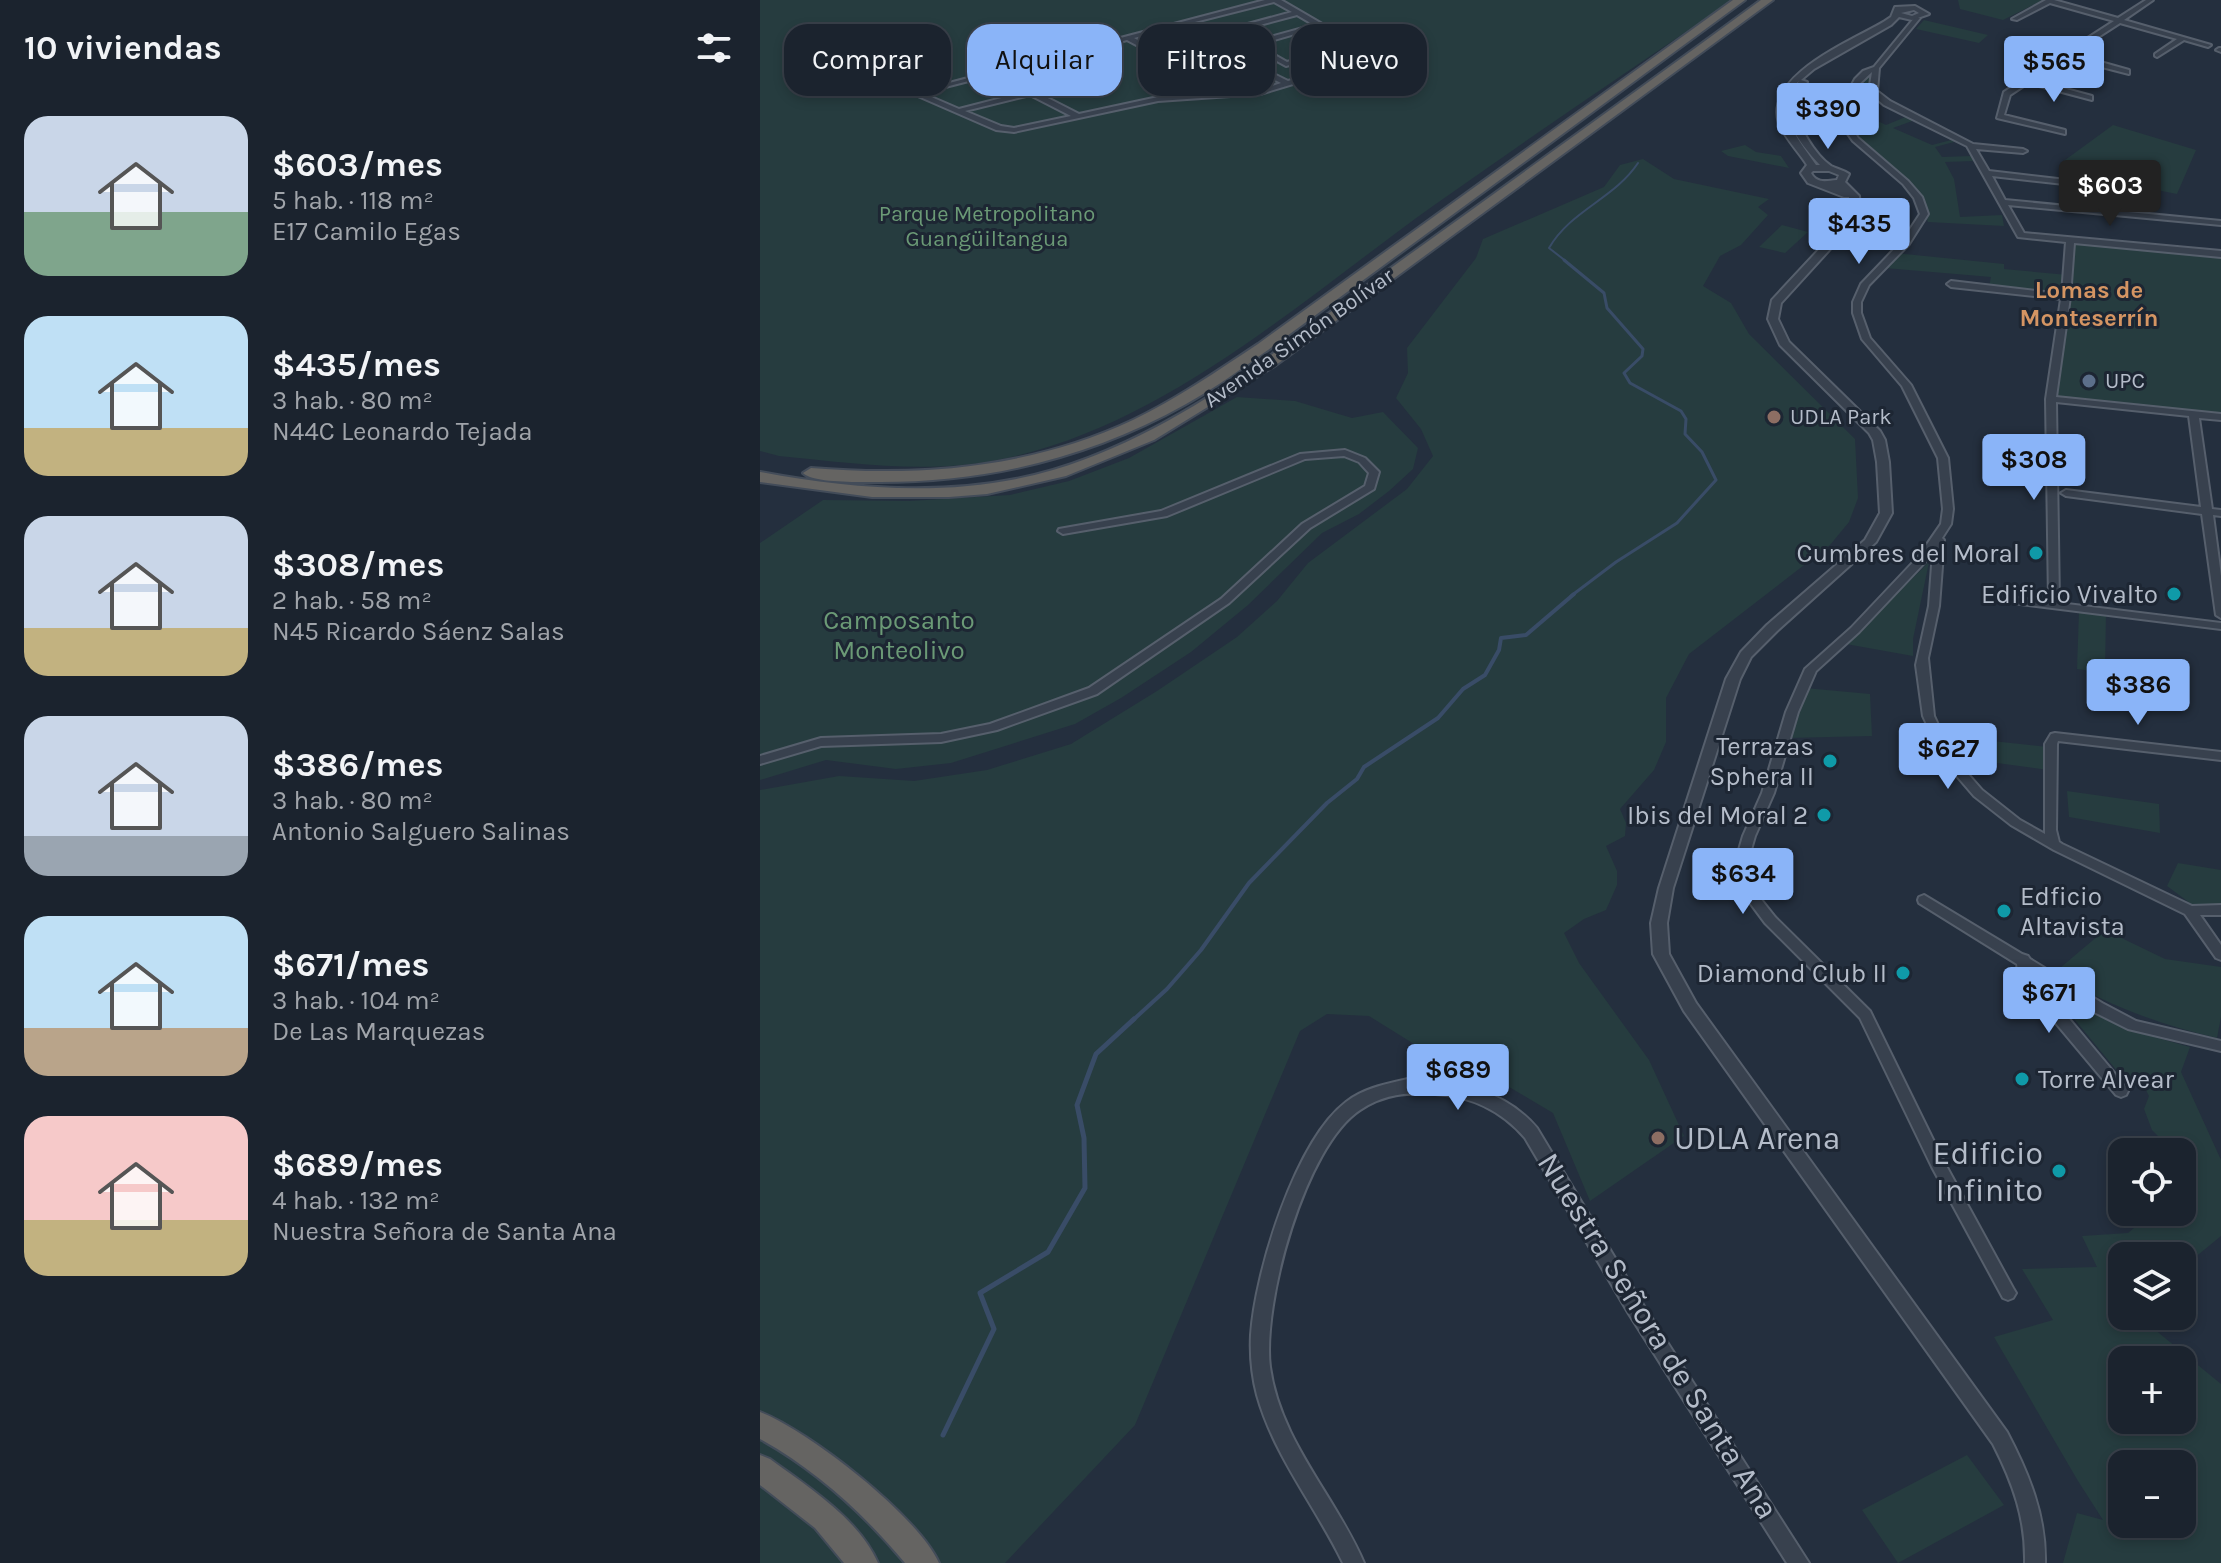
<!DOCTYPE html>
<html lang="es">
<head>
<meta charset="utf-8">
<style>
  body { margin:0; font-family:Karla,sans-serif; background:#282f3a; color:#f1f3f6; height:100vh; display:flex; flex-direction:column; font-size:30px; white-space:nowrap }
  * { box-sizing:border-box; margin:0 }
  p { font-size:26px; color:#a0a4aa }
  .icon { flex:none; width:44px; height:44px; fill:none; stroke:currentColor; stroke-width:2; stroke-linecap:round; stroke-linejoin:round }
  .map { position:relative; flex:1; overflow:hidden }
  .sheet { display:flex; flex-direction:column; background:#1b232e; width:760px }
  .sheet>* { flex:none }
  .guide { position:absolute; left:24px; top:24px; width:760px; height:72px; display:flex; gap:16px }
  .tools { position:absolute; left:1348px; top:1138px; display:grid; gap:16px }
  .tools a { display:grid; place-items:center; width:88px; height:88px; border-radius:16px; background:#1b232e; box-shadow:0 4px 12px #0003,0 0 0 2px #39404a; font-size:40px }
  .price { position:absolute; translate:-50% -68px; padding:0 18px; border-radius:8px; background:#8ab4f8; color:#111; font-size:26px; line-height:52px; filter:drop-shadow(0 2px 4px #0008) }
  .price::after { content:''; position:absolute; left:50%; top:48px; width:24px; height:18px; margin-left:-12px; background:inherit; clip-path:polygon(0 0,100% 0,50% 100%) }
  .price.active { background:#222; color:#fff }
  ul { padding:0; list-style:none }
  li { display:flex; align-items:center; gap:24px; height:200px; padding:0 24px }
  li span { display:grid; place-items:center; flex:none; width:224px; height:160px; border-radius:24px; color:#555 }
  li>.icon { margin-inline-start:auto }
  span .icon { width:96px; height:96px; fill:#fffc; stroke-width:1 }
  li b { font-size:34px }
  h2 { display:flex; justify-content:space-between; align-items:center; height:96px; padding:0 24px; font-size:34px }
  .pill { padding:0 28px; border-radius:24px; background:#1b232e; box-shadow:0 4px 12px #0003,0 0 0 2px #39404a; font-size:28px; line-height:72px }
  .pill.active { background:#8ab4f8; color:#111 }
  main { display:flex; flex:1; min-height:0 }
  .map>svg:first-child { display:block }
</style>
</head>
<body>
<main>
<section class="sheet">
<h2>10 viviendas<svg class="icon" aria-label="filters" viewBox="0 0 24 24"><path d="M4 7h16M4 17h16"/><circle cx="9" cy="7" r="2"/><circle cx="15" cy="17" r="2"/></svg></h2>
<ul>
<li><span style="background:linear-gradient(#c9d6e8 60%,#7fa58c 0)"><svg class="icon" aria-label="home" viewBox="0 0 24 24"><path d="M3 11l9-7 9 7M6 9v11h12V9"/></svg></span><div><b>$603/mes</b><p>5 hab. · 118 m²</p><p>E17 Camilo Egas</p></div></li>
<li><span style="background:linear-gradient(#bfe0f5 70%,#c2b280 0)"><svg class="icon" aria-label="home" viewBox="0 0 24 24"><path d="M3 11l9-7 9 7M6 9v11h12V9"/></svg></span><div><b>$435/mes</b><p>3 hab. · 80 m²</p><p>N44C Leonardo Tejada</p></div></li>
<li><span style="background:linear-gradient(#c9d6e8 70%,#c2b280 0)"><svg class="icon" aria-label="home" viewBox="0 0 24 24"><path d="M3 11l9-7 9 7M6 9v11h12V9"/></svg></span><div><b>$308/mes</b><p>2 hab. · 58 m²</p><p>N45 Ricardo Sáenz Salas</p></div></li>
<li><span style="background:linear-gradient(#c9d6e8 75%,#9aa5b1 0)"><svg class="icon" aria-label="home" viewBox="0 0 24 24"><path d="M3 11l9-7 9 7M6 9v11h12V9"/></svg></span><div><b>$386/mes</b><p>3 hab. · 80 m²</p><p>Antonio Salguero Salinas</p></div></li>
<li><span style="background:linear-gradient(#bfe0f5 70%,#b9a48a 0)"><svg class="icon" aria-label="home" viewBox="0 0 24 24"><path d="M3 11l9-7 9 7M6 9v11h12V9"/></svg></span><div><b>$671/mes</b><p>3 hab. · 104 m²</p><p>De Las Marquezas</p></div></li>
<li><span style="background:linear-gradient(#f6c9c9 65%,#c2b280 0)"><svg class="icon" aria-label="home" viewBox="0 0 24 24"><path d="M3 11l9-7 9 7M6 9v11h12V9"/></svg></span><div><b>$689/mes</b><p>4 hab. · 132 m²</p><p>Nuestra Señora de Santa Ana</p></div></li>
</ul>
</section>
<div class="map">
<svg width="1461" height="1563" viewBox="0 0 1461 1563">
  <rect width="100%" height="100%" fill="#242f3e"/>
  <path fill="#263c3f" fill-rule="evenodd" d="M0,0H973C872,68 772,136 673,206C540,301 401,429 237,460C165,474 91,463 19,456L0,451Z
    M1198,0H1283L1243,20L1200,9Z
    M1164,20L1228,35L1219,43L1156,29Z
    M1116,68L1112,87L1123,100L1093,109L1126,125L1148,116L1155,120L1133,128L1172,145L1195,139L1198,141L1175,147L1182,157L1212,156L1214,161L1185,162L1194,179L1200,217L1242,215L1244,226L1168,222L1157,192L1102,148L1084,116L1088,94Z
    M1353,125L1436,150L1417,194L1372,185L1301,163Z
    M985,145L996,152L1021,156L1029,168L968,156L961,151Z
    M883,159L914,179L1009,199L998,207L1008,215L981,245L960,256L943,286L971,303L989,334L1095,439L1098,498L1089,522L1070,545L929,654L906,698V742L894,770L860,809L866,823L865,836L846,846L857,871V885L846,910L824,919L804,933L819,963L889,1060L924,1136L830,1201L793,1113L734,1078L654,1044L609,1016L567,1014L540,1031L375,1425L245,1563H0V790L79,776L154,781L227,770L311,744L397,691L477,637L517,601L548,563L647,489L673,456L661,429L636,398L648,373L647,348L716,258L723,239L844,187L860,165Z
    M1022,225L1048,232L1025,253L999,247Z
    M1311,241L1461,256V415L1291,399L1306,297L1229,287L1231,277L1125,268L1135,253L1244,264V269L1308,275Z
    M477,397L535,401L592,418L623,412L658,448L653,469L629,491L599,514L562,533L488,605L431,652L361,698L315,724L191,763L136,769L66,760L0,780V543L63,500L149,501L250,495L309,481L369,458Z
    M1169,562L1153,639V656L1086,644Z
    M1319,611L1346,613L1345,673L1317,669Z
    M1045,688L1110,694L1112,736L1027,738Z
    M1195,737L1297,748L1296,771L1215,760Z
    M1307,791L1399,804L1400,833L1309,817Z
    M1418,863L1461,870V904L1438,909L1407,886Z
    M1345,930L1405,959L1461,967V1017L1457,1038C1398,1024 1346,1005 1294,973Z
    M1282,980L1316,1003L1369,1030L1430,1047L1421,1072L1461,1160V1236L1422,1268V1256H1362V1316H1383L1388,1324L1461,1384V1563H1303L1317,1513L1343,1520L1318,1481L1234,1337L1293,1320L1262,1269L1337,1267L1322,1236L1368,1233L1393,1212H1422V1188L1430,1181L1422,1152H1414L1392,1130L1384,1109L1389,1096L1381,1080L1358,1072ZM1362,1360H1422V1420H1362ZM1362,1464H1422V1524H1362Z
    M1207,1455L1244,1505L1138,1563L1102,1510Z"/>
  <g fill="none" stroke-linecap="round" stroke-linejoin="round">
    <path stroke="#394c67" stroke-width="2" d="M807,262L789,248C811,210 854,199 878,163"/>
    <path stroke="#394c67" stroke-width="3" d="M804,260L844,293L847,308L883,349L882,356L864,373L870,383L921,411L926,419L925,434L942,452L956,480L917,523L856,562L811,596"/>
    <path stroke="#394c67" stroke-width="4" d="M372,1021L407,989L441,950L489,883L567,803L597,779L604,767L678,718L703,689L725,675L739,650L741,638L766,635L814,594"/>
    <path stroke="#394c67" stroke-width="5" d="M183,1435L234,1329L220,1293L288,1252L325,1188L324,1138L317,1105L336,1054L374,1019"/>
    <g stroke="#565f6c" stroke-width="4">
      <path id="minor" d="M505,0H521L600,46L526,66L468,34L445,40L528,81L618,56L623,57L500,94L398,101L254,132L236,130L151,93ZM514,2L532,12L440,37L419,26ZM537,15L554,25L492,42L474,32ZM559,27L590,45L527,62L497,45ZM412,28L521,83L500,90L473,92L374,38ZM367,40L464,92L398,97L319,114L278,93L345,76V72L272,90L240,73ZM232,75L265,92L199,109L162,93ZM270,95L311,116L254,128L241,126L205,111Z
        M1286,0H1294L1358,18L1386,0H1393L1364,20L1451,45L1448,47L1424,40L1397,57L1395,56V54L1417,39L1360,23L1312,54L1369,70V74L1307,58L1273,80L1332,96V100L1268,83L1250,95L1244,115L1305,130V134L1237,118L1244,92L1354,21L1290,3L1257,20L1252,19Z
        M1155,17L1160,18L1119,68L1117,91L1130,101L1213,144L1263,149L1267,151L1263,153L1216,149L1229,171L1350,185L1354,187L1350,189L1232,176L1245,200L1461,221V225L1248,205L1264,233L1461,251V257L1314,243L1310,297L1296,397L1461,414V420L1439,418L1452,509L1461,510V516L1453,515L1461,576V618L1456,615L1442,514L1306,496L1301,493L1306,490L1441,507L1429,416L1296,402L1299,603L1461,623V629L1253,603L1252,601L1257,598L1289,602L1286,399L1301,299L1191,287L1187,284L1191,281L1302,294L1306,242L1258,237L1207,146L1124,105L1109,92L1112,72L1096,87L1087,107L1089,124L1098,138L1148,181L1162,197L1168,214L1149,244L1109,285L1101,302V313L1110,338L1151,385L1188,458L1193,509L1191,524L1182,538L1184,540L1179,606L1168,658L1174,716L1193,757L1222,790L1260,820L1285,834V744L1291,734L1295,733L1461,752V760L1298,741L1297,744L1296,830L1299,842L1302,844L1432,906L1461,905V915H1440L1461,945V960L1456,958L1425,914L1294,850L1251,825L1214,796L1184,761L1163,716L1156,665L1169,606L1173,552L1167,560L1099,632L1056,671L1038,712L1014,793L995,836L984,874L988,883L1015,917L1110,1011L1183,1160L1253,1288L1256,1293L1253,1298L1248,1300L1243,1298L1172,1167L1100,1018L1005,923L979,888L972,874L983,836L1002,793L1026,712L1045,669L1091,628L1159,556L1181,524L1183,509L1178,458L1142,386L1102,339L1093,313V302L1101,284L1143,240L1160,214L1154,198L1143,184L1093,141L1081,124L1080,107L1095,79L1103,71L1114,67Z
        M1459,48H1461V52L1456,50Z
        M585,450L605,458L619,472L614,489L550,528L469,603L337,694L237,730L181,742L61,746L0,764V756L61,738L181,734L230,724L329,688L461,599L542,524L605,486L609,473L599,462L584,456L545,459L407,516L303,534L298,531L299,529L401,511L540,454Z
        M1164,895L1262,954L1268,956L1270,959L1342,1003L1376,1021L1461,1041V1051L1368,1029L1332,1011L1270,972L1366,1087L1368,1091L1366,1095L1361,1097L1356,1095L1259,979L1257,964L1159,903L1158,900L1159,897Z"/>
    </g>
    <g stroke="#565f6c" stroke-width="4">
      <path id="tertiary" d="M1155,6L1169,14L1152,20L1139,17L1131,25L1054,69L1041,80L1047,82C1042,89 1037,96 1036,105C1035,124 1056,156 1071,166C1077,169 1083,170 1089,174L1085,182L1099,196L1101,215L1021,303L1018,319L1029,342L1120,431L1125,440L1129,462L1132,513L1116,542L1017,631L991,657L980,679L913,888L907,923L909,954L936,1003L1247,1432C1269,1474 1286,1515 1285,1563H1265C1266,1519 1253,1483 1233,1444L924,1011L893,954L891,923L899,888L966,679L981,652L1007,625L1105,540L1120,513L1117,462L1113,440L1109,433L1020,345L1008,319L1012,300L1091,215L1089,197H1084L1048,183L1041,173L1047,165C1039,152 1024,137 1019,123C1004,75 1092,41 1125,21L1131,17L1135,7ZM1154,10L1159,13L1152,16L1141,13ZM1039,81C1016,114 1037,140 1060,165H1056C1040,140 1008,108 1039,81ZM1053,171H1069L1079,175L1077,180C1066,181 1057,184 1051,173Z
        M648,1079C697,1082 744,1089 777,1128L882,1303L1049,1563H1027L869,1314L765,1138C742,1111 711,1096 675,1094C647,1092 624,1094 600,1110C545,1146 502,1304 510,1367C520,1441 576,1497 604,1563H583C556,1507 514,1456 497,1395C492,1376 490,1355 491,1335C495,1273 535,1141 586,1102C604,1088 626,1084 648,1079Z"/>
    </g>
    <g stroke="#434c59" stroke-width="4">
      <path id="trunk" d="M973,0H985L508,350C481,369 455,388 426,404C330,458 225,483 114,482C98,482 53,483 43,473L51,468C162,477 271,468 373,420C417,399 457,371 498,344Z
        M1001,0H1013L516,365L394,440L306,476L227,494L189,497H112L0,482V472C96,490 198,498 293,470C417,433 521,347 624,273C750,182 876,92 1001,0Z
        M0,1412C49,1431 158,1516 179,1563H145C104,1514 56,1470 0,1439Z
        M0,1455L10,1459C48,1487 98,1518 118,1563H84L55,1528L0,1485Z"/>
    </g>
    <use href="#minor" fill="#38414e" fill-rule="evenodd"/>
    <use href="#tertiary" fill="#38414e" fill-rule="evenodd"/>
    <use href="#trunk" fill="#656462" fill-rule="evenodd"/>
  </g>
  <circle fill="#5c6f8a" stroke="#1d2633" stroke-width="3" cx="1329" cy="381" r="8"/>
  <g fill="#8d6e63" stroke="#1d2633" stroke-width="3">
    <circle cx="1014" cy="417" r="8"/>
    <circle cx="898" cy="1138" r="8"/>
  </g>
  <g fill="#0f9aa8" stroke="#1d2633" stroke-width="3">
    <circle cx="1276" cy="553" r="8"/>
    <circle cx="1414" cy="594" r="8"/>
    <circle cx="1070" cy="761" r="8"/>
    <circle cx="1064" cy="815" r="8"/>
    <circle cx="1244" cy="911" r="8"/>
    <circle cx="1143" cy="973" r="8"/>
    <circle cx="1262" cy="1079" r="8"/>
    <circle cx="1299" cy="1171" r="8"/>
  </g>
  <g text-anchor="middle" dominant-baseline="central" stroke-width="6" stroke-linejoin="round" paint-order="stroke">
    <g font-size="22" fill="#6b9a76" stroke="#1d2633">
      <text x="227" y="214">Parque Metropolitano<tspan x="227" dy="25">Guangüiltangua</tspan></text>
    </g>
    <g font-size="22" fill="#b4bcc9" stroke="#1d2633">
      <text transform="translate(539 338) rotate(-35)">Avenida Simón Bolívar</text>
    </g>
    <g font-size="22" fill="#b4bcc9" stroke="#1d2633" text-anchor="start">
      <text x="1345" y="381">UPC</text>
      <text x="1030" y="417">UDLA Park</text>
    </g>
    <g font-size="24" font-weight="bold" fill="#d59563" stroke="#1d2633">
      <text x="1329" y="290">Lomas de<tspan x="1329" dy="28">Monteserrín</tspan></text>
    </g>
    <g font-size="26" fill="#b4bcc9" stroke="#1d2633" text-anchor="end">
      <text x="1260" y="553">Cumbres del Moral</text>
      <text x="1398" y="594">Edificio Vivalto</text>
      <text x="1054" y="746">Terrazas<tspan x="1054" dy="30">Sphera II</tspan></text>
      <text x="1048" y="815">Ibis del Moral 2</text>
      <text x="1260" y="896" text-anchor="start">Edficio<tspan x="1260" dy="30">Altavista</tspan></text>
      <text x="1127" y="973">Diamond Club II</text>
      <text x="1278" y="1079" text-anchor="start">Torre Alvear</text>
    </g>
    <g font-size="26" fill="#6b9a76" stroke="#1d2633">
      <text x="139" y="620">Camposanto<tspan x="139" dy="30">Monteolivo</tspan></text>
    </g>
    <g font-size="32" fill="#b4bcc9" stroke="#1d2633" text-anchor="start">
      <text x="914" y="1138">UDLA Arena</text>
      <text x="1283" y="1153" text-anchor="end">Edificio<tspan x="1283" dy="37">Infinito</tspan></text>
    </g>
    <g font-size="32" fill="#b4bcc9" stroke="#1d2633">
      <text transform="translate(898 1336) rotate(58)">Nuestra Señora de Santa Ana</text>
    </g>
  </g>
</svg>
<div class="tools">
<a><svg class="icon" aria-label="locate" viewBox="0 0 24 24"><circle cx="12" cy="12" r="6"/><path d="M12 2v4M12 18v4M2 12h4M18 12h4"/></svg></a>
<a><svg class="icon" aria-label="layers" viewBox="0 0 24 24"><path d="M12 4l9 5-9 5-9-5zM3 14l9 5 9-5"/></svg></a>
<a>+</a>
<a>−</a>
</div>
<b class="price" style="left:1294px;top:104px">$565</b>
<b class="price" style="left:1068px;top:151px">$390</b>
<b class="price active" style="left:1350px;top:228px">$603</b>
<b class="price" style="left:1099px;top:266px">$435</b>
<b class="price" style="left:1274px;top:502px">$308</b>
<b class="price" style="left:1378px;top:727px">$386</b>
<b class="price" style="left:1188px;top:791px">$627</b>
<b class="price" style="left:983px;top:916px">$634</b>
<b class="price" style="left:1289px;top:1035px">$671</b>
<b class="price" style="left:698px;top:1112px">$689</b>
<div class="guide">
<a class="pill">Comprar</a>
<a class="pill active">Alquilar</a>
<a class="pill">Filtros</a>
<a class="pill">Nuevo</a>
</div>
</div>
</main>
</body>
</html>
